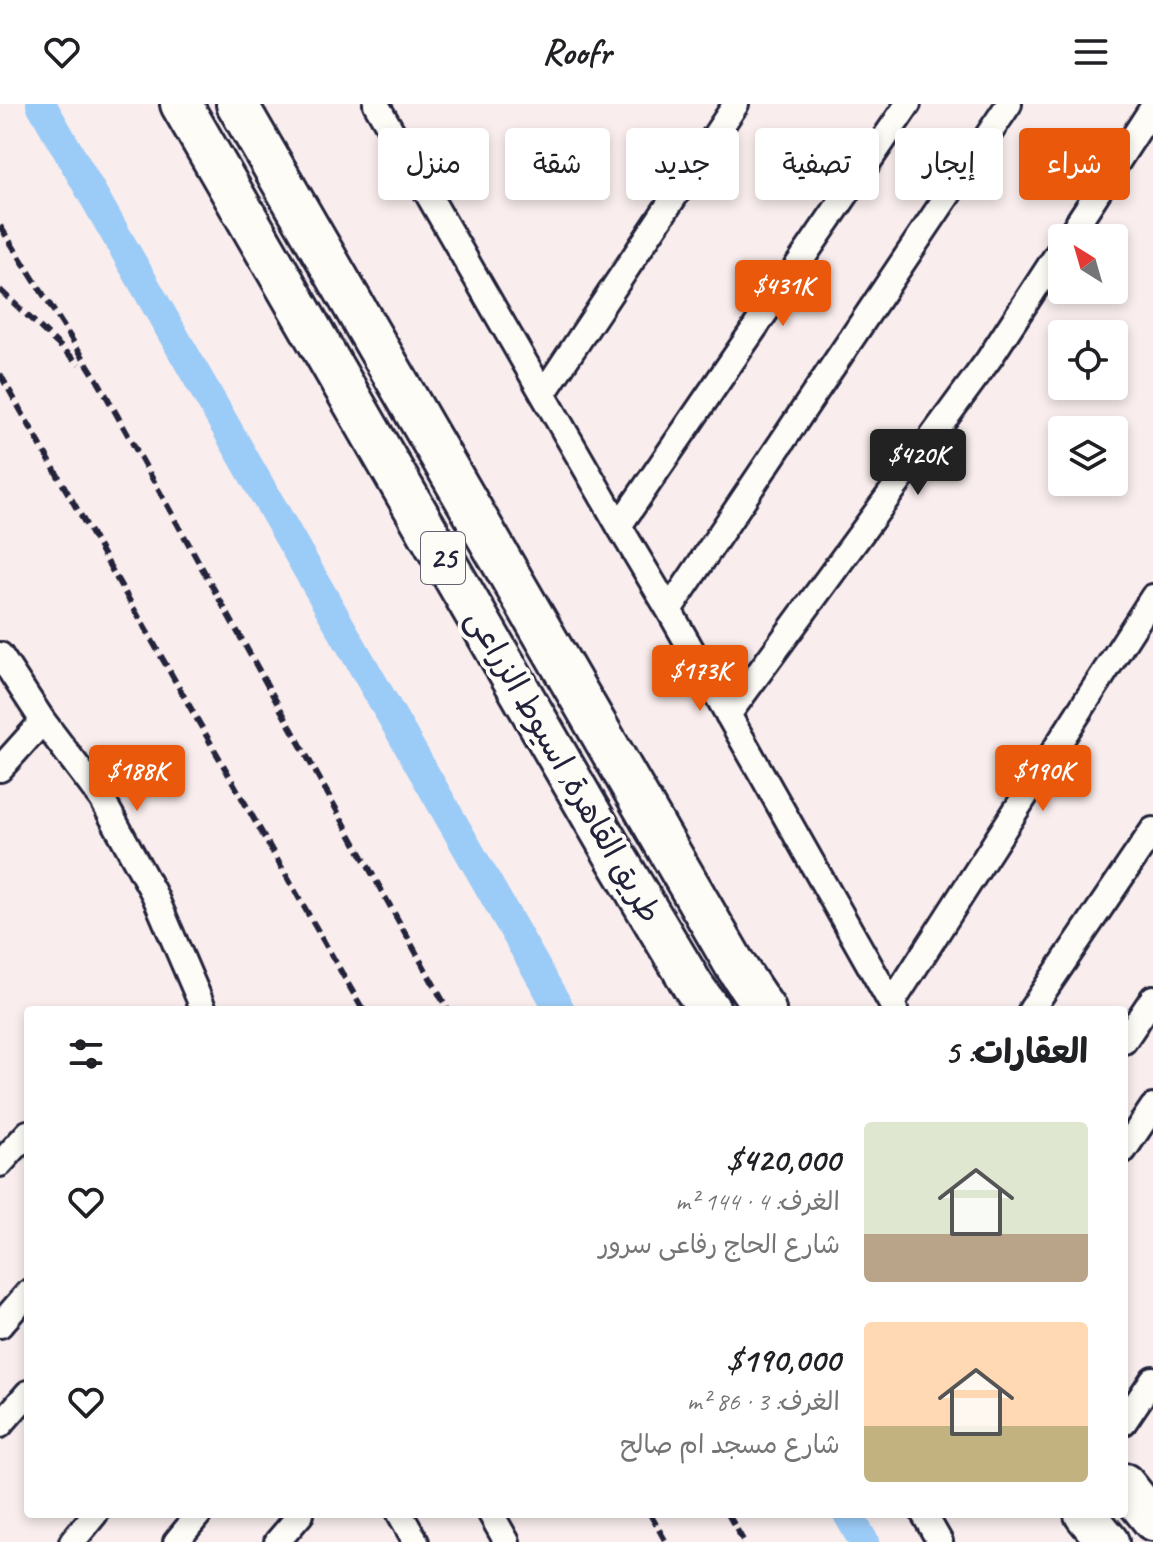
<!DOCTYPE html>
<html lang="ar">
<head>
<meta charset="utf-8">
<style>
  body { margin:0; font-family:Caveat,"Playpen Sans Arabic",sans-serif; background:#f2f2f2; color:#202124; direction:rtl; height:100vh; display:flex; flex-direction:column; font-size:30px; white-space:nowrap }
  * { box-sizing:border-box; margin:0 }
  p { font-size:26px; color:#757577 }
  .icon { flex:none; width:44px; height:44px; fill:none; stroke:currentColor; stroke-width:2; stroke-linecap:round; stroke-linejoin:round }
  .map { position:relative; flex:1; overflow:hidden; direction:ltr }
  .side { position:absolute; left:24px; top:902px; width:1104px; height:512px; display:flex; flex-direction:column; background:#fff; border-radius:8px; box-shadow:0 4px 12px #0003; direction:rtl }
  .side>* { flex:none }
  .top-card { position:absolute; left:24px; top:24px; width:1106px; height:72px; direction:rtl; display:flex; gap:16px }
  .needle { width:52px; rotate:323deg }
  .buttons { position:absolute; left:1048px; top:120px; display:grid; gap:16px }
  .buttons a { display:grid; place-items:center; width:80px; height:80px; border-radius:8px; background:#fff; box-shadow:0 4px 12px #0003; font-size:40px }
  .price { position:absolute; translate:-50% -68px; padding:0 18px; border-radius:8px; background:#ea580c; color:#fff; font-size:26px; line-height:52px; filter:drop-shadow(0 2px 4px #0008) }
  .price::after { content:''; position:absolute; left:50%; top:48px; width:24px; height:18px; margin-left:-12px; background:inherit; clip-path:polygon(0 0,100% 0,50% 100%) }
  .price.on { background:#222; color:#fff }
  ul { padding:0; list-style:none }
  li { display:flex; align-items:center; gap:24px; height:200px; padding:0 40px }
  li span { display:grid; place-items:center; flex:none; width:224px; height:160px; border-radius:8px; color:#555 }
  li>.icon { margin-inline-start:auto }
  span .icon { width:96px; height:96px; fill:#fffc; stroke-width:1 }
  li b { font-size:34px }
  h2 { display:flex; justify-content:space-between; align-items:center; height:96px; padding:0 40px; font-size:34px }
  .pill { padding:0 28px; border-radius:8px; background:#fff; box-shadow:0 4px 12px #0003; font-size:28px; line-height:72px }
  .pill.on { background:#ea580c; color:#fff }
  header { display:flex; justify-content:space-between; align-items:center; height:104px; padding:0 40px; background:#fff; font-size:36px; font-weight:800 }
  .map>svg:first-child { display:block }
</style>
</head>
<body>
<header><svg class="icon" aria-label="menu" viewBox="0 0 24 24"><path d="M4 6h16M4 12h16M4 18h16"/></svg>Roofr<svg class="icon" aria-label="heart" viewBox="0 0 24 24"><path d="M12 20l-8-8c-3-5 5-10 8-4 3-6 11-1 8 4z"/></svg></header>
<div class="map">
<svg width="1153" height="1438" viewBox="0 0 1153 1438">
  <rect width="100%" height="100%" fill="#f9eded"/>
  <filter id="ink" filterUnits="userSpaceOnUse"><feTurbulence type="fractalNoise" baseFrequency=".0125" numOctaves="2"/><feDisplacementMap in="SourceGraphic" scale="16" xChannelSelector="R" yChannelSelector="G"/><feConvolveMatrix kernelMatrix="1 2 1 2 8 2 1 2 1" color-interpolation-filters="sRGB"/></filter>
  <g filter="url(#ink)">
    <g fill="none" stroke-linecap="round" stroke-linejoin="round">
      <path stroke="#9bcbf7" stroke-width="30" d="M41,0L560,906
        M848,1410L864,1438"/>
      <g stroke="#22223b" stroke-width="30">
        <path id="minor" d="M376,0L619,422L669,506L895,906
          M1068,134L1153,3
          M543,290L736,0
          M619,422L908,0
          M669,506L1009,0
          M0,551L43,617L102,695L154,790L204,906
          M728,611L989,255L1062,143
          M0,665L43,617
          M892,899L1153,493
          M1031,906L1153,726
          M1124,937L1153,894
          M1124,1046L1153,1003
          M0,1060L28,1029
          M0,1221L28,1189
          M1124,1318L1153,1275
          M0,1321L28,1289
          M400,1410L416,1438
          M491,1410L507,1438
          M924,1410L940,1438
          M72,1438L95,1410
          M176,1438L199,1410
          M277,1438L301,1410"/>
      </g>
      <g stroke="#22223b" stroke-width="46">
        <path id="trunk" d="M181,0L614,750L693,882L710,906
          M237,0L735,861L765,906
          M1124,1380L1153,1416
          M1085,1410L1108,1438"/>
      </g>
      <use href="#minor" stroke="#fdfcf7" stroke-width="24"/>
      <use href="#trunk" stroke="#fdfcf7" stroke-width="40"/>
      <path stroke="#22223b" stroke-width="6" stroke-dasharray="12 6" stroke-linecap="butt" d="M0,122L98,277L448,906
        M0,186L79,260
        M0,270L363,906
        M650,1410L666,1438
        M728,1410L744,1438"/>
    </g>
  </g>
  <g text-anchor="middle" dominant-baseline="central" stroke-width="8" stroke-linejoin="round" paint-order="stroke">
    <rect fill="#fdfcf7" stroke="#646373" stroke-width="2" x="421" y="428" width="44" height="52" rx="6"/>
    <g font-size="30" font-weight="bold" fill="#22223b">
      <text x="443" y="454">25</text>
    </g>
    <g font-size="32" fill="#22223b" stroke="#fdfcf7">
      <text transform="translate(564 662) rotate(60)">طريق القاهرة, اسيوط الزراعى</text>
    </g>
  </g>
</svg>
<div class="buttons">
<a><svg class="needle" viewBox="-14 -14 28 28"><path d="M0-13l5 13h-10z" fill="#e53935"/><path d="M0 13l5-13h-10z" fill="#757577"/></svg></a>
<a><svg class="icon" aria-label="locate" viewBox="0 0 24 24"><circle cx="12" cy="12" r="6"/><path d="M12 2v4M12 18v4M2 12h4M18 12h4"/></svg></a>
<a><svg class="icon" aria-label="layers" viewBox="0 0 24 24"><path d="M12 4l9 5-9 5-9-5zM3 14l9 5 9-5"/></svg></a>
</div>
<b class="price" style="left:783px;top:224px">$431K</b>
<b class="price on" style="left:918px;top:393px">$420K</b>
<b class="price" style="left:700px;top:609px">$173K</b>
<b class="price" style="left:137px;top:709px">$188K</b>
<b class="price" style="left:1043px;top:709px">$190K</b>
<div class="top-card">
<a class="pill on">شراء</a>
<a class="pill">إيجار</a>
<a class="pill">تصفية</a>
<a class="pill">جديد</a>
<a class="pill">شقة</a>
<a class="pill">منزل</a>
</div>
<section class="side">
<h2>العقارات: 5<svg class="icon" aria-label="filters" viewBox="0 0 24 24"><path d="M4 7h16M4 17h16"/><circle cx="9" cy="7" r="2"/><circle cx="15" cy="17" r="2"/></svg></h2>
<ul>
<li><span style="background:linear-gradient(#dfe7d0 70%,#b9a48a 0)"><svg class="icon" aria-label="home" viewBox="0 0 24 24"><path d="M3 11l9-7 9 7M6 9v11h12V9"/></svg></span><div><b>$420,000</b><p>الغرف: 4 · 144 m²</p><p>شارع الحاج رفاعى سرور</p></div><svg class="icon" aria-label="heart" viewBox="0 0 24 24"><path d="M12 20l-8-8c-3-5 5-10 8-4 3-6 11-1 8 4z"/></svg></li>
<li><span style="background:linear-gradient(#ffd9b3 65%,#c2b280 0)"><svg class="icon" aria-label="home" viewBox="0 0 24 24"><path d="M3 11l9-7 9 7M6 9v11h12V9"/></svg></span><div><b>$190,000</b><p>الغرف: 3 · 86 m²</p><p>شارع مسجد ام صالح</p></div><svg class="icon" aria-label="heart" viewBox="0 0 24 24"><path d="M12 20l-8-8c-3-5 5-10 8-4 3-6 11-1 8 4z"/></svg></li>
</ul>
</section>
</div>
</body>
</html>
